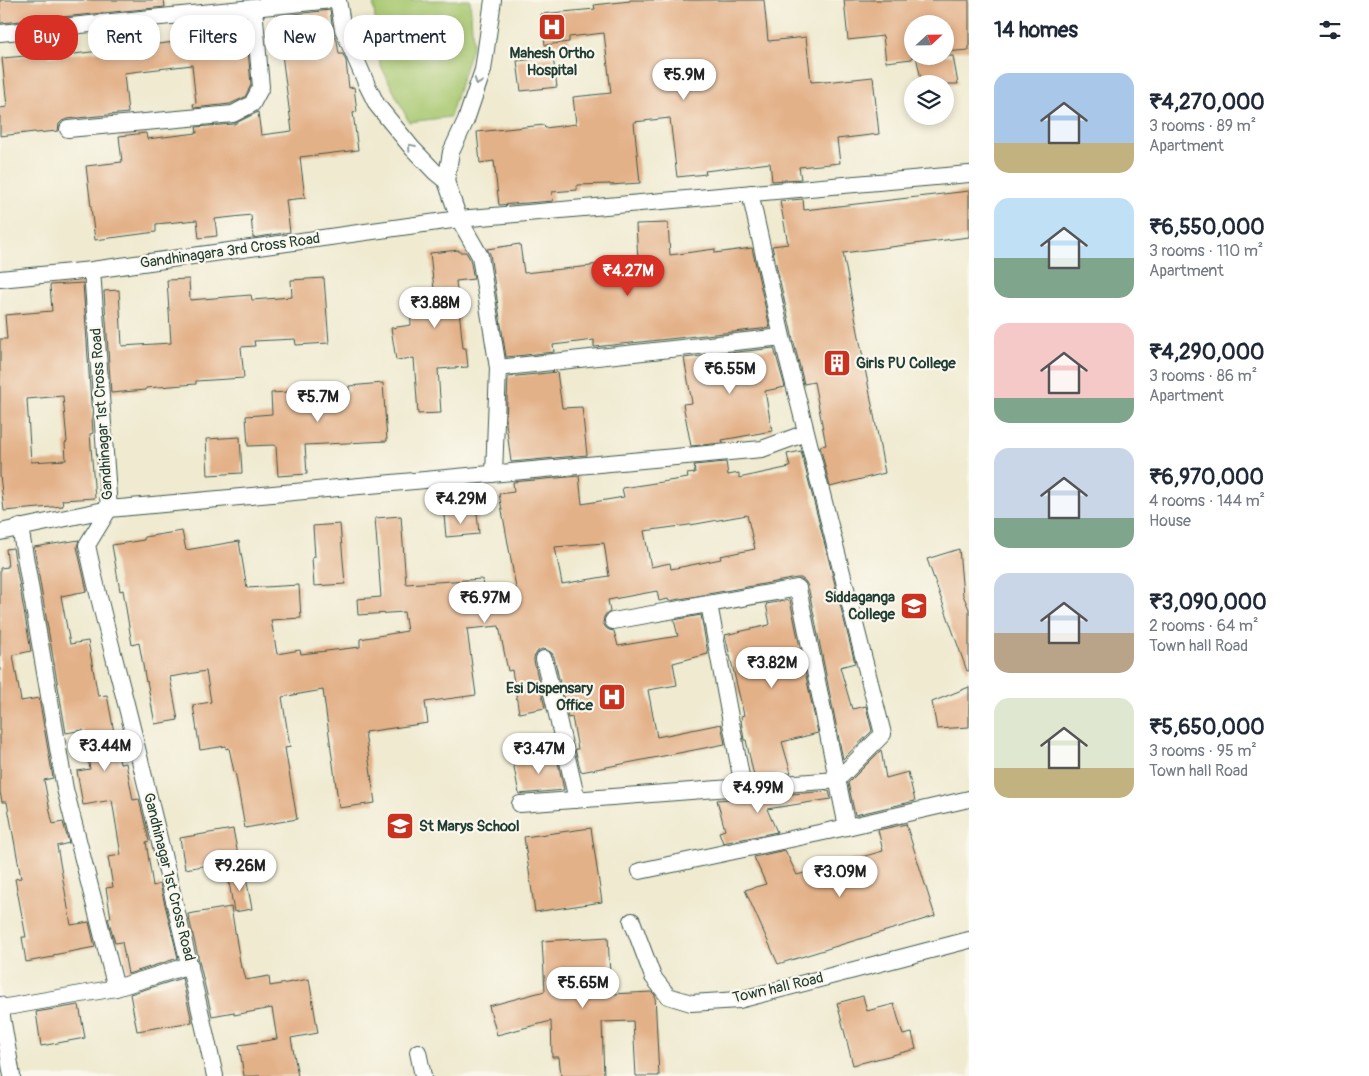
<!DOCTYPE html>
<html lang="en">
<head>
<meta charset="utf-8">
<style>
  body { margin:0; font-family:Pangolin,sans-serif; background:#f2f2f3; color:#1f2937; height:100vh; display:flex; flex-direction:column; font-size:19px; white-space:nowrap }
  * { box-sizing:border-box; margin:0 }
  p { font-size:16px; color:#747a83 }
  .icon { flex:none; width:28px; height:28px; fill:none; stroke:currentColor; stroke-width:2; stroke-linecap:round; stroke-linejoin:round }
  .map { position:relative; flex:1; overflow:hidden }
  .sheet { display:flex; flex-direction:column; background:#fff; width:400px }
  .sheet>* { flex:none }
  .guide { position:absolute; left:15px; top:15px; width:475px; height:45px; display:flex; gap:10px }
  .needle { width:32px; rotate:68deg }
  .controls { position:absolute; left:904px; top:15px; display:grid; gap:10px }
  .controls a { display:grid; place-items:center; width:50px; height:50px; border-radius:50%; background:#fff; box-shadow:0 2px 8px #0003; font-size:25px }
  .price { position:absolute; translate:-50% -42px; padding:0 11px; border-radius:18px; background:#fff; color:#222; font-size:16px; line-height:32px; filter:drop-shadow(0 1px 2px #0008) }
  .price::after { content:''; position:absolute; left:50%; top:30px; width:15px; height:11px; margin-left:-8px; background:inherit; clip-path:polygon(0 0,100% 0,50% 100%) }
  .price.selected { background:#d93025; color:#fff }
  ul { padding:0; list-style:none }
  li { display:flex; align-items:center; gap:15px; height:125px; padding:0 25px }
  li span { display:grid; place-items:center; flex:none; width:140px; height:100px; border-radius:15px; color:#555 }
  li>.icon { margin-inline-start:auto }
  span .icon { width:60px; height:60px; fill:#fffc; stroke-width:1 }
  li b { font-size:21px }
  h2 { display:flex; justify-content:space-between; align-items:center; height:60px; padding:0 25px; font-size:21px }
  .pill { padding:0 18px; border-radius:20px; background:#fff; box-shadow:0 2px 8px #0003; font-size:18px; line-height:45px }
  .pill.selected { background:#d93025; color:#fff }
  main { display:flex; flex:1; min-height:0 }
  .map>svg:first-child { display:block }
</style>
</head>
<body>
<main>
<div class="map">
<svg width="969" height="1076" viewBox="0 0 969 1076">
  <rect width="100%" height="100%" fill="#fbf7ec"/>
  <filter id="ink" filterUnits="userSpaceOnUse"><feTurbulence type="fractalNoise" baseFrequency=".02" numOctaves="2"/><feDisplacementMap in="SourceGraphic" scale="10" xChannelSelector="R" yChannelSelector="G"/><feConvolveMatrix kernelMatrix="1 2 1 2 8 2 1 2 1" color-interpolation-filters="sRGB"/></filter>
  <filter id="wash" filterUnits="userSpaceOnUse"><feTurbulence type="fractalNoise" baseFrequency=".0096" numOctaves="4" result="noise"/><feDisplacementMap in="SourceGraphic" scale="20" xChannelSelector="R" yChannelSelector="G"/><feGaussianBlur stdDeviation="1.12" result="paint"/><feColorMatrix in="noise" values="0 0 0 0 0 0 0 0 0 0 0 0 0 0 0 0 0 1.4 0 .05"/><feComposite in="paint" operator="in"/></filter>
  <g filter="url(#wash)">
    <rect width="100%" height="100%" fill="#efead0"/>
    <path fill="#a7c76f" stroke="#638252" d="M373,0H470L473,43L450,117L409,122L380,64Z"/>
    <g id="blocks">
      <path fill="#e3b188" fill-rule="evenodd" d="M0,0H164L165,7L0,23Z
        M630,0H764L768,41L806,37L811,82L825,81V82L873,77L879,134L837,139L840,163L799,167L801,179L772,181L770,163L705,171L706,174L677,177L670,118L634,122L640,183L610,185V184L577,185V190L552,192L553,201L499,205L494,161L480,163L477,132L544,125L545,128L576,124L573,97L611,93L604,33L569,37V42L545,45L541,14L595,9L594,5L630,1Z
        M844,0H969V50L945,52V24H912V59L886,62L883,36L848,40Z
        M330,10L333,31L337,41L339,54H343L346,61L349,88L354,87L357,112L353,113L358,150L300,157L305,198L286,200L290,232L253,238L251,215L215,219L217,236L199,238L197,220L156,224V232L95,240L86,166L122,162L119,136L146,133L147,139L197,133L196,127L234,124L258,112L261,135L292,131L277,16Z
        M246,26L251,85L245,97L230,104L194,108L193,104L196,103L192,65L124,73L128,113L67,119L62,121L59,124L58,131L36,133L35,132L0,136V108L7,107L2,58L49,54V57L200,39V31Z
        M916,56H953L958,84H922Z
        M553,57L557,87L521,91L517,61Z
        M969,191V237L843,253L885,473L830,487L820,446L826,445L814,382L804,384L792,335L772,246L788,244L780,201L803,199L804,210Z
        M668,223L670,255L715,249V253L752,248L770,328L594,347V340L553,345L554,352L506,357L490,254L487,249L520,244L524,273L591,266V265L638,261L636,224Z
        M459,250V252H466L470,259L474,279L456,281L463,348H466L468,367L438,369L441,413L418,414L414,358L396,360L391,328L411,325L410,299L435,298L430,253Z
        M324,278L329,343L296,345L295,339L254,341L255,346L241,347L244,378L196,381V384L146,388V390L111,393L104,291L119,290L122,346L171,343L167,280L189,279L190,300L251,295L252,300L292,297L291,280Z
        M83,283L93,433L90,434L95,498L62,500L63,506L4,511L0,475V339H7L5,315L52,311L50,285ZM63,396L67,442L65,443L66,460L31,462L27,399Z
        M774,348L785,387L765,391L772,431L722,440L723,443L691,446L683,404L692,403L684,358Z
        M557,372L562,408L582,407L587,455L511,462L506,423L508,377Z
        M383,383L387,441L305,445L307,474L278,476L276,446L274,445L248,446L246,416L272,414L271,393L302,391V394L349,391V386Z
        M240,437L242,473L208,475L206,439Z
        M801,451L855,663L840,667L852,709L866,706L872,731L843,759L808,586L805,581L801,578H797L669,601L668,599L659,601L657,591L608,600L610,612L606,614L604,617L603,623L606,628L609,630L614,631L618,646L678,636L674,620L701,615L708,654L673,663L677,685L648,690L657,737L721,724L725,744L581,772L575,749H578L572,717L568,718L554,657L552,653L547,650L542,649L538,651L534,657V661L545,708L519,713L512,670L508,671L499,626L467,629L476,695L425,702L428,723L365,732L375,803L339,808L323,690L282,697L290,747L285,748L297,819L245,828L235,771L234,772L229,748L226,749V746L200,750L193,705L211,702L206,671L170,677L178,720L155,724L147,681L146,682L139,643L132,645L123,590L120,591L112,545L144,540V537L182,531L186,550L239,541L247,588L299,585L301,618L271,620L277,654L300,650L301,654L360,647V639L407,631L404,612L358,615L357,599L381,597L375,518L401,516L406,584L482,579L484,598L517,593L499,494L514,492L513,482L579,476L582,504L624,497L622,488L688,478L687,474L695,473L694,465L726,462L728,475L739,473V478L790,467L787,454ZM747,515L755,549L720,556L721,559L671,569L670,563L651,567L644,531L696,524ZM604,543L609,576L562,584L555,547Z
        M477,513L479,534L446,537L444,515Z
        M340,524L345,584L314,586L312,558L315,557L313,526Z
        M79,540L77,547L87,591L61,596L70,644L88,641L98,696L107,695L120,764L126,763L133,800L139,799L149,841L146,842L153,886L160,884L178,958L128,974L122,942L115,943L108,918H111L106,888L113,887L108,857L121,855L112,800L83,805L77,771L90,769L83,730L66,733L34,547Z
        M13,548L31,651L13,655L21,701L39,698L53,778L44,780L51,816L53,824L63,822L69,843L57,846L71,925L89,922L95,947L53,955V957L26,962L22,937H26L15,879L21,878L7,802H2L0,792V568L8,567L6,549Z
        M959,549L963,595L969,609V671H967L927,559Z
        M790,600L818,733L782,742L791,773L754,776L746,740H744L741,720H742L741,716L744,715L725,635L769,625L770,624L766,604Z
        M969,687V727L937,729L932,702Z
        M881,750L886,778L908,772L915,801L855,815L848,783Z
        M556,753L564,790L519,794L513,762Z
        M829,791L831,799L767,809L777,832L723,843L719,832L725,830L717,800Z
        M906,824L935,916L778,964L745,890L766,884L754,857L785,850L797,875L883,851L878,830Z
        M591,828L602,902L535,912L524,837Z
        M233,829L239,860L185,869L180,838Z
        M245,872L252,909L234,912L228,876Z
        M231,907L241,968H243L246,980L269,976L270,986L309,979L318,1033L291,1038L298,1076H244L239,1045L277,1039L272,1008L234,1015V1012L212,1016L188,914Z
        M608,937L611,994L652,992L655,995L659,1076H636L633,1021L602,1022L604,1076H561L559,1057H552L551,1021L497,1035L489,1006L545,991L542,941Z
        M182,978L192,1022L137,1031L130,994Z
        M863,996L867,1011L894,1004L903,1035L912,1033L916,1049L853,1065L837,1003Z
        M79,1005L85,1038L41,1046L36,1012Z"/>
    </g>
  </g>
  <g filter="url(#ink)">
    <use href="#blocks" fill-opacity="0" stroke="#3e574b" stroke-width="1"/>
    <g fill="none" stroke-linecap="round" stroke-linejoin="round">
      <g stroke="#3e574b" stroke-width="18">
        <path id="street" d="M338,0L343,29L367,85L377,105L412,148L435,172L446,181
          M493,0L483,70L466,120L451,152L446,181L459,219L969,174
          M0,33L332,0
          M68,129L233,114L252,104L261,87L254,8
          M92,270L109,509L87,545C101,612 120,677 136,744C163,854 190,965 215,1076
          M0,279L92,270L459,219L480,256L498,368L782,337L750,193
          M494,474L498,368
          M20,527L65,789L116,988
          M0,532L109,509L762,449L806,433
          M709,604L743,787
          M613,621L798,588L847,827
          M544,659L577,800
          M520,804L837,780L883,734L782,337
          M640,871L847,827L969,799
          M632,921L653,977L668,996L691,1003L739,1000L969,940
          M0,1005L12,1076
          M1,1008L116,988L190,965
          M418,1052L423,1076"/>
      </g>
      <use href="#street" stroke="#fff" stroke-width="16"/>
    </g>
    <defs><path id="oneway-chevron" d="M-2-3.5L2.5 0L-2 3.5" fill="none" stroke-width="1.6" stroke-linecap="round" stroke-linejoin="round" transform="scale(1.25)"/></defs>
    <g stroke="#8f9e9a">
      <use href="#oneway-chevron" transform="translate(478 82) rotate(110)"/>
      <use href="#oneway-chevron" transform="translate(411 147) rotate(-131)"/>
    </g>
  </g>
  <defs>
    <g id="hospital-square" transform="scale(1.4375)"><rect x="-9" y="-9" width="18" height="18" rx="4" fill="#c8321e" stroke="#fbf7ec"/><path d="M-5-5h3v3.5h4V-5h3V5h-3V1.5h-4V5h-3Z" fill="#fff"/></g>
    <g id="building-square" transform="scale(1.4375)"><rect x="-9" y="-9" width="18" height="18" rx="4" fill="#c8321e" stroke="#fbf7ec"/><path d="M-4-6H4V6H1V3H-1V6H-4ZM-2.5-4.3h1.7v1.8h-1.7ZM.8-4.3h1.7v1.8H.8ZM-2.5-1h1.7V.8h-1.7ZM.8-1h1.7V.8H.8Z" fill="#fff"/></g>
    <g id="university-square" transform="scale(1.4375)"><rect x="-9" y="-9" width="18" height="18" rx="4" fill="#c8321e" stroke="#fbf7ec"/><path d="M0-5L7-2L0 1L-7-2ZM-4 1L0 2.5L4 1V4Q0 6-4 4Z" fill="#fff"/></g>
    <g id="school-square" transform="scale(1.4375)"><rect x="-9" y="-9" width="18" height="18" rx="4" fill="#c8321e" stroke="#fbf7ec"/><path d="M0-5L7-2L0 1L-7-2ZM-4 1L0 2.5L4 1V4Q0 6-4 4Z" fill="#fff"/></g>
  </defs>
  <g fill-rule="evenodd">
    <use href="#hospital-square" x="552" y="27"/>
    <use href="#building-square" x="837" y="363"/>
    <use href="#university-square" x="914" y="606"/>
    <use href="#hospital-square" x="612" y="697"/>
    <use href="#school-square" x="400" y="826"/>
  </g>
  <g text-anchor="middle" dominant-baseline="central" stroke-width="4.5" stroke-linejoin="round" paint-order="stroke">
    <g font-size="15" font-weight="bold" fill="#1f3d34" stroke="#fbf7ec" text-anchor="start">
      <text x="552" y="53" text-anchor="middle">Mahesh Ortho<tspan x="552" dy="17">Hospital</tspan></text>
      <text x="856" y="363">Girls PU College</text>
      <text x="895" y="597" text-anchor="end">Siddaganga<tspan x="895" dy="17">College</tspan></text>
      <text x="593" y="688" text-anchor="end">Esi Dispensary<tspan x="593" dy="17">Office</tspan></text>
      <text x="419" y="826">St Marys School</text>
    </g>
    <g font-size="15" fill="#1f3d34" stroke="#fbf7ec">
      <text transform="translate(230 251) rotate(-8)">Gandhinagara 3rd Cross Road</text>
      <text transform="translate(102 414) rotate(-94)">Gandhinagar 1st Cross Road</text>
      <text transform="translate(169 877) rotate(76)">Gandhinagar 1st Cross Road</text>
      <text transform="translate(778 988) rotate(-13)">Town hall Road</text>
    </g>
  </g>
</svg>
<div class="controls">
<a><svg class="needle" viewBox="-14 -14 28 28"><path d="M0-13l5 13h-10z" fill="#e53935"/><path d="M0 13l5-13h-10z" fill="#747a83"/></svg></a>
<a><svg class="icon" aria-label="layers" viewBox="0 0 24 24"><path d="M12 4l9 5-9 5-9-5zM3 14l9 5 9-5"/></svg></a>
</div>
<b class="price" style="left:684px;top:101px">₹5.9M</b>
<b class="price selected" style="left:628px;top:297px">₹4.27M</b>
<b class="price" style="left:435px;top:329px">₹3.88M</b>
<b class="price" style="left:730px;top:395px">₹6.55M</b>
<b class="price" style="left:318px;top:423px">₹5.7M</b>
<b class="price" style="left:461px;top:525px">₹4.29M</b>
<b class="price" style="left:485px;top:624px">₹6.97M</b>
<b class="price" style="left:772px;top:689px">₹3.82M</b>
<b class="price" style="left:105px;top:772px">₹3.44M</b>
<b class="price" style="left:539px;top:775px">₹3.47M</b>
<b class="price" style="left:758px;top:814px">₹4.99M</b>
<b class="price" style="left:240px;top:892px">₹9.26M</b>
<b class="price" style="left:840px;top:898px">₹3.09M</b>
<b class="price" style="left:583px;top:1009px">₹5.65M</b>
<div class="guide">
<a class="pill selected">Buy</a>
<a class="pill">Rent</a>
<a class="pill">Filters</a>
<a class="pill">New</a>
<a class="pill">Apartment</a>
</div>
</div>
<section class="sheet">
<h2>14 homes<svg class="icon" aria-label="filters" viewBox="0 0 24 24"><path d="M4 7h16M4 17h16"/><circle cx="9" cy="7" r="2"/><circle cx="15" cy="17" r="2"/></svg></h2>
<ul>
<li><span style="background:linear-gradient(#a9c7e8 70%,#c2b280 0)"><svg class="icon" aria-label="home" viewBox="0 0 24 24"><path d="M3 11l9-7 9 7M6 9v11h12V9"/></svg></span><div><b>₹4,270,000</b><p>3 rooms · 89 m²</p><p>Apartment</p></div></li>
<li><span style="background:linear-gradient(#bfe0f5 60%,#7fa58c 0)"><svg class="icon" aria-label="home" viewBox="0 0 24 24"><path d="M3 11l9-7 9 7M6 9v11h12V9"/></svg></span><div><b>₹6,550,000</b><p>3 rooms · 110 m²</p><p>Apartment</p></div></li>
<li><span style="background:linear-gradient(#f6c9c9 75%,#7fa58c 0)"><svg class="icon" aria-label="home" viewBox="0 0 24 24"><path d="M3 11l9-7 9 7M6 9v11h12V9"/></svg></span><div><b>₹4,290,000</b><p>3 rooms · 86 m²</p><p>Apartment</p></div></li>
<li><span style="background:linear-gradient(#c9d6e8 70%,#7fa58c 0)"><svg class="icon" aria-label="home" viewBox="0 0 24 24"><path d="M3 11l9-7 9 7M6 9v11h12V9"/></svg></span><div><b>₹6,970,000</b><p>4 rooms · 144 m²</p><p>House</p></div></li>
<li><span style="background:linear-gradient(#c9d6e8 60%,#b9a48a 0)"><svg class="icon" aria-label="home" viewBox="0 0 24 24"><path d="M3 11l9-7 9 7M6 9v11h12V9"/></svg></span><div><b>₹3,090,000</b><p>2 rooms · 64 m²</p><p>Town hall Road</p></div></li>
<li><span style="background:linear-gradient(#dfe7d0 70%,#c2b280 0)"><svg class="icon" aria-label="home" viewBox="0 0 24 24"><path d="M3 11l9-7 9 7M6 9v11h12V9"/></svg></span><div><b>₹5,650,000</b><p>3 rooms · 95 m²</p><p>Town hall Road</p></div></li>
</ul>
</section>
</main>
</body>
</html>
